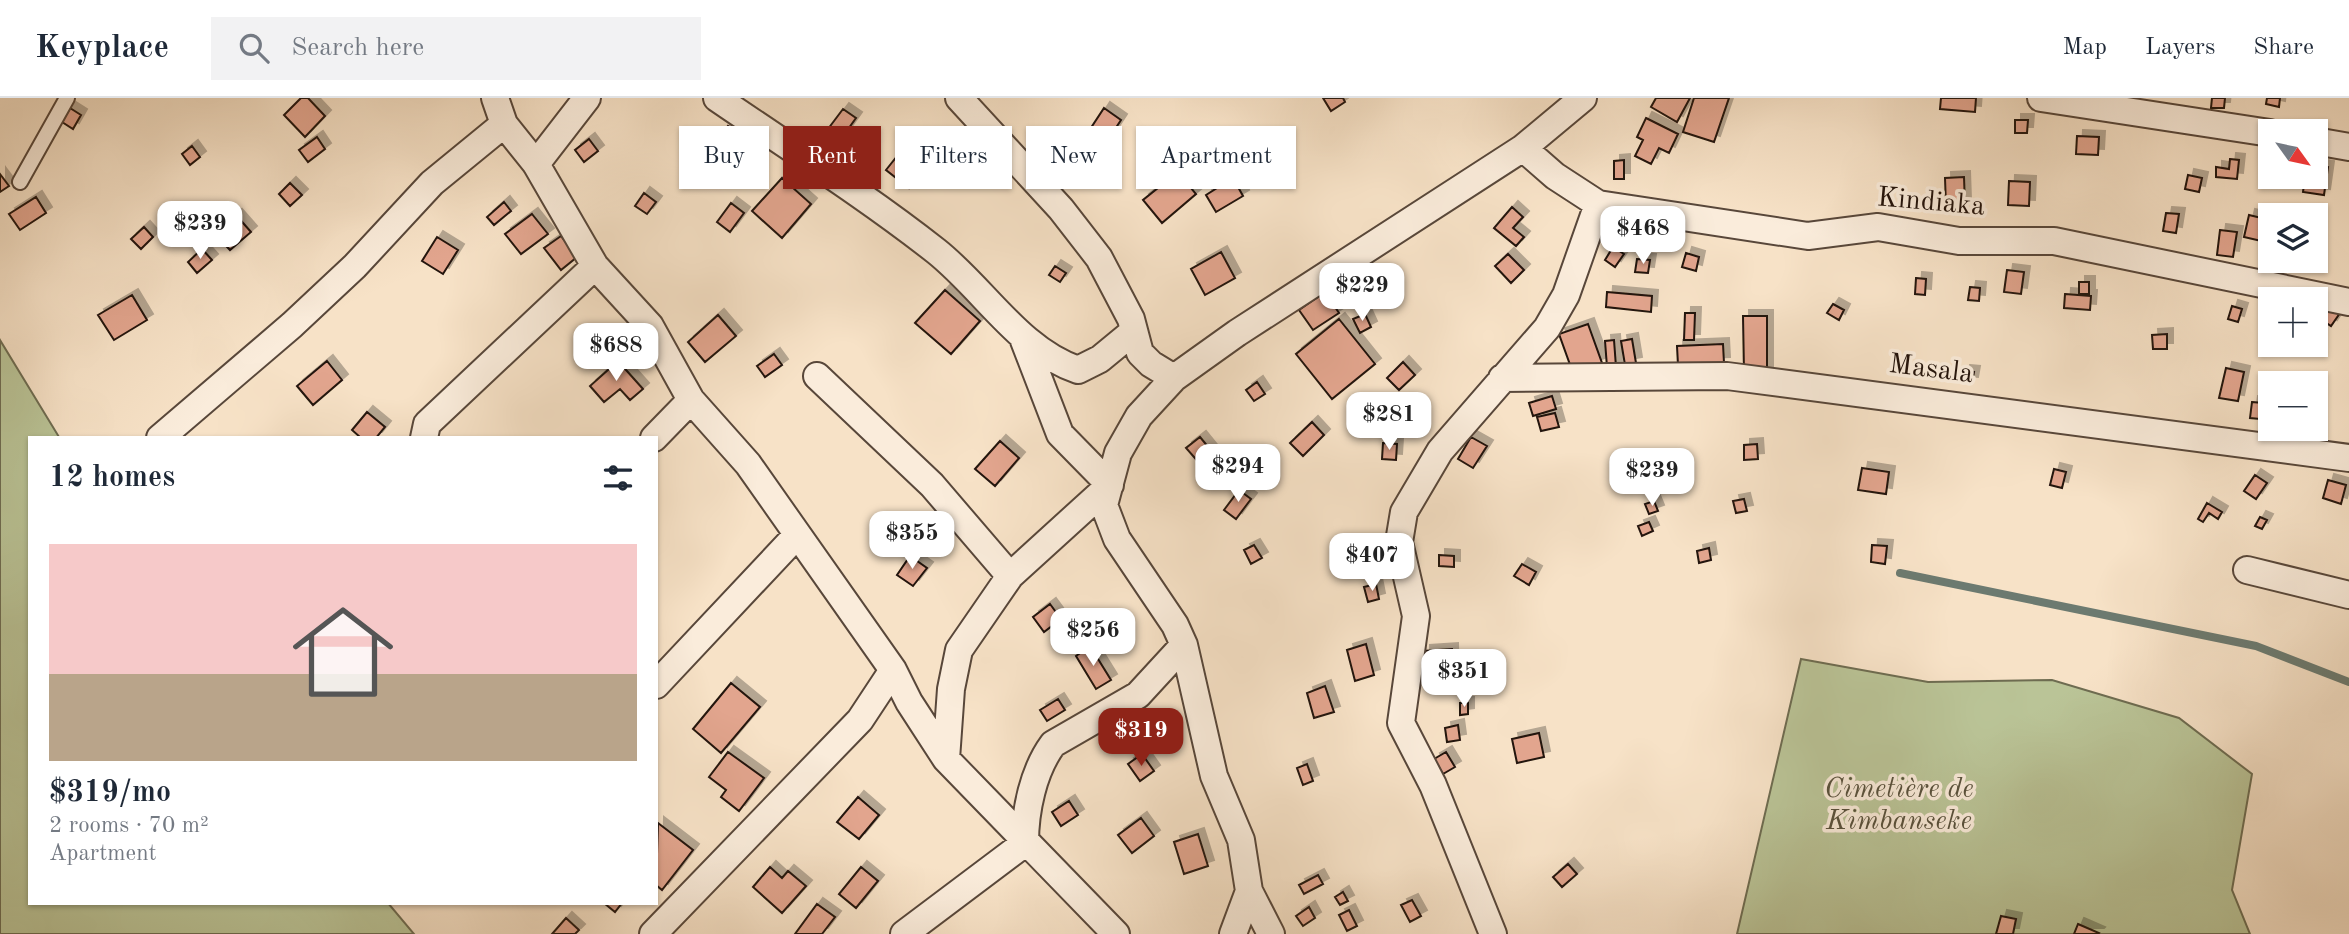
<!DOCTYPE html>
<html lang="en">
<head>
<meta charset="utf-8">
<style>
  body { margin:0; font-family:"Old Standard TT",serif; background:#f2f2f3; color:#1f2937; height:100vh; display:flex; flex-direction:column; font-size:26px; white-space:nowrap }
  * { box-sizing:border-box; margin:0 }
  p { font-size:23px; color:#747a83 }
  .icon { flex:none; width:38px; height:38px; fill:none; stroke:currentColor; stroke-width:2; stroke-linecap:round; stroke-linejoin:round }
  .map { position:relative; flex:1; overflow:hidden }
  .drawer { position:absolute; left:28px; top:338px; width:630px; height:469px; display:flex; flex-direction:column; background:#fff; border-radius:0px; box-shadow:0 2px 5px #0004 }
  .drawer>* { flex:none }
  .guide { position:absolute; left:679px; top:28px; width:665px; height:63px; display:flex; gap:14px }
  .needle { width:46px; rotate:123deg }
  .tools { position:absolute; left:2258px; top:21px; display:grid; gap:14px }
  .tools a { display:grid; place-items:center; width:70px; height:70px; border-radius:0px; background:#fff; box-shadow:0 2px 5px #0004; font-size:35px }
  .price { position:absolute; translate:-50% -60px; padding:0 16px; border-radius:14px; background:#fff; color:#222; font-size:23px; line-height:46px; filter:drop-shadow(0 2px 4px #0008) }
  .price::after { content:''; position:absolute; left:50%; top:42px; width:21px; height:16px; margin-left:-10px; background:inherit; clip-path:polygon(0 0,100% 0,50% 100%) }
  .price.on { background:#8f2418; color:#fff }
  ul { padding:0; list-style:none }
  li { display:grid; align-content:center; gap:14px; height:371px; padding:0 21px }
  li span { display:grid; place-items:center; height:217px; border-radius:0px; color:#555 }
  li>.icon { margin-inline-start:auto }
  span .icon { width:126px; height:126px; fill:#fffc; stroke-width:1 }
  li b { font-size:30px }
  h2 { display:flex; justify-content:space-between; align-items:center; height:84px; padding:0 21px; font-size:30px }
  .chip { padding:0 24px; border-radius:0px; background:#fff; box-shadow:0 2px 5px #0004; font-size:24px; line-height:63px }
  .chip.on { background:#8f2418; color:#fff }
  header { display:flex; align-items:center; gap:42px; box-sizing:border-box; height:98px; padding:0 35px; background:#fff; border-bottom:2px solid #e0e1e3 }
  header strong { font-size:33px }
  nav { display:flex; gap:38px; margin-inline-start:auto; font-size:24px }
  .search { width:490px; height:63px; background:#f2f2f3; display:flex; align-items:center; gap:18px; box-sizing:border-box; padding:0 24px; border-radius:0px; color:#747a83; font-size:26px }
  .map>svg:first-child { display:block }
</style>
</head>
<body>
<header>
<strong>Keyplace</strong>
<div class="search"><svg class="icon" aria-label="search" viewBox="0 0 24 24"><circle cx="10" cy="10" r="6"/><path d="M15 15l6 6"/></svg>Search here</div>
<nav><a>Map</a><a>Layers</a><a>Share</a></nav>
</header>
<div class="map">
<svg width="2349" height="836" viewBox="0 0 2349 836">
  <defs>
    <filter id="shadow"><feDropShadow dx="6" dy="-6" stdDeviation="0" flood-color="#0004"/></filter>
  </defs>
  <rect width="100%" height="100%" fill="#f7e2c7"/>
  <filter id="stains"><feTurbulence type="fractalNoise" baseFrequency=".00286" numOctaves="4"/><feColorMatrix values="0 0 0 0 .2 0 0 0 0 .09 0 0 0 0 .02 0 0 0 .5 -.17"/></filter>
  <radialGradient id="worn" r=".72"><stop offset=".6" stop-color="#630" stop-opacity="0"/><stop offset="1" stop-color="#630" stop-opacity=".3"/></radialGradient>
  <path fill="#bac497" stroke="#6e6c51" stroke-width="2" d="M0,242L59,339L30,340V805H388L414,836H0Z
    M1801,561L1928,584L2052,582L2179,620L2252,676L2232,792L2250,836H1737Z"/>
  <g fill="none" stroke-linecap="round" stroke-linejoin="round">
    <path stroke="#6c7a70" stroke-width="8" d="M1900,475L2256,548L2349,584"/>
  </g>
  <path fill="#e2a58e" stroke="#23130b" stroke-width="2" filter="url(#shadow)" d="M301,0H308L325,18L305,39L284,17Z
    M1323,0H1343L1345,4L1331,13Z
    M1656,0H1690L1677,24L1651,9Z
    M1694,0H1729L1714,44L1683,34Z
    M1941,0H1976L1975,14L1940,11Z
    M2212,0H2225L2224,10H2211Z
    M2267,0H2280L2279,9L2266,6Z
    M70,10L81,17L73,31L62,24Z
    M1104,10L1121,22L1100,54L1083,42Z
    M843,11L856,20L841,41L828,31Z
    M1646,20L1678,36L1669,55L1659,50L1651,66L1635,58L1643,42L1637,39Z
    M2015,22H2028L2027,35H2015Z
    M728,28L748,43L726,71L706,55Z
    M1227,37L1238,55L1214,70L1203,52Z
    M2077,38L2099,39L2098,57L2076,56Z
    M317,39L325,51L308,64L299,52Z
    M589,41L598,53L584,64L575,52Z
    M910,42L932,61L909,90L886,72Z
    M192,48L200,59L190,67L182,56Z
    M2230,61L2239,62L2237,81L2216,79V69L2229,71Z
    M1624,62V81H1614V63Z
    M2315,67L2328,69L2324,97L2303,94L2305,79H2315Z
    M1178,74L1196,96L1162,125L1143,102Z
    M0,76L9,88L0,94Z
    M2188,77L2202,80L2199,94L2185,91Z
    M1964,79L1965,107L1946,108L1945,80Z
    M782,80L811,106L782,140L752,113Z
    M1233,80L1243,98L1216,114L1206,97Z
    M2009,83L2030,84L2029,108L2008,107Z
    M290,85L302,97L290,108L279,96Z
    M644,95L656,104L647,116L635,108Z
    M36,99L46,115L20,132L9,116Z
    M504,104L511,113L494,127L487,119Z
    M731,105L744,115L730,134L717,124Z
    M1512,109L1523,119L1513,130L1524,139L1516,148L1494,130Z
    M2166,115L2179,116L2176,135L2163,133Z
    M532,116L548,136L521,156L505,136Z
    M236,117L251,134L230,152L215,136Z
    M2249,117L2270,122V145L2244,139Z
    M144,129L153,139L141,151L131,141Z
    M2220,132L2237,134L2233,159L2217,157Z
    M561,138L577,159L561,172L544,150Z
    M437,139L458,152L443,176L422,163Z
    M1613,149L1624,156L1615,169L1605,162Z
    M202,151L212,162L197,175L188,164Z
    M1221,154L1235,180L1205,197L1191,171Z
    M1686,155L1699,159L1696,173L1682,169Z
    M1508,156L1524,172L1511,185L1495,168Z
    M1637,161L1650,162L1648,175L1635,174Z
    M1055,168L1066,175L1060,184L1049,177Z
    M2007,172L2024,174L2021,196L2004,194Z
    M1916,180L1926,181L1925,197L1915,196Z
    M2079,184H2089V196H2079Z
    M1970,189L1980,190L1979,203L1968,202Z
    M945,192L980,223L951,256L915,225Z
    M1325,194L1339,215L1313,232L1299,212Z
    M1607,194L1652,198L1651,214L1606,209Z
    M2065,196L2091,198L2090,212L2064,210Z
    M132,197L147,222L114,242L98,217Z
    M1833,206L1844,212L1839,222L1827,215Z
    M2328,206L2340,215L2331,228L2319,220Z
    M2232,208L2242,211L2238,224L2228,221Z
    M1685,215H1695L1694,242H1684Z
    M1365,216L1371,229L1360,235L1353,221Z
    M718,217L736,238L705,264L688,244Z
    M1743,218H1767V274H1744Z
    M1339,221L1375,266L1332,301L1296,256Z
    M1588,226L1602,265L1573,275L1559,236Z
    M2167,236V251H2153L2152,237Z
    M1632,241L1636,265L1625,267L1621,243Z
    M1614,242L1616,269H1607L1605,243Z
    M1723,246L1724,265L1678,267L1677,248Z
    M774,256L782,267L765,279L757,268Z
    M327,263L342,282L313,307L297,288Z
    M618,263L643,291L630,302L620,291L604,304L590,288Z
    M1403,264L1415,277L1399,292L1387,280Z
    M2226,270L2244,274L2238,303L2219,300Z
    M1964,273L1974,274L1972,285L1962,284Z
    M1257,284L1265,296L1254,303L1246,292Z
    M1552,298L1556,311L1533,318L1529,305Z
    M2252,304L2263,305L2260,321L2250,320Z
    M367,314L385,329L376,340H361L352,332Z
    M1555,315L1559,329L1541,333L1537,319Z
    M1312,324L1324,337L1303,358L1290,345Z
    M1200,339L1214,356L1201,367L1186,350Z
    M1471,339L1487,348L1473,370L1458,361Z
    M1000,343L1019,360L995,388L975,371Z
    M1383,345L1397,346L1396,362L1382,361Z
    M1757,346L1758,361L1744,362V347Z
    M1862,370L1889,374L1886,396L1858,392Z
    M2054,371L2066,374L2062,390L2050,387Z
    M2255,377L2267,385L2256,401L2244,393Z
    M2328,382L2346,387L2341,406L2323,400Z
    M1239,392L1251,401L1236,421L1224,412Z
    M1744,401L1747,413L1736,415L1733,403Z
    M1654,403L1658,413L1649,416L1645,406Z
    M2207,405L2222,414L2218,421L2209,415L2203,424L2198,421Z
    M2260,419L2267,422L2262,431L2255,428Z
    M1649,424L1653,433L1642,438L1638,428Z
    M1254,447L1262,460L1251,466L1244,452Z
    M1872,447L1887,448L1885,466L1871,464Z
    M1709,450L1711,462L1699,465L1697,453Z
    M1439,457L1454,458V469L1439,468Z
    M910,458L927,470L913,488L897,477Z
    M1522,466L1536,474L1529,487L1514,478Z
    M1376,486L1379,501L1368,504L1364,489Z
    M1050,506L1061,521L1044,534L1033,519Z
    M1366,546L1374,577L1355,583L1347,552Z
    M1090,548L1111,582L1096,591L1076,558Z
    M1452,551L1453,587L1425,588L1424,553Z
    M731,585L760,609L721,655L693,631Z
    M1325,588L1334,614L1314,620L1307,595Z
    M1058,601L1065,612L1047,623L1040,612Z
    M1460,605H1468V616L1460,617Z
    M1458,627L1460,642L1447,644L1445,630Z
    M1539,635L1544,659L1517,665L1512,641Z
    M728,654L764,680L739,713L721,699L726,692L709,679Z
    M1446,654L1455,669L1443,676L1434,661Z
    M1142,656L1154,673L1140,683L1128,666Z
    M1307,666L1313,683L1303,687L1297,670Z
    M858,699L879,717L859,741L837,724Z
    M1069,703L1078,717L1061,728L1052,714Z
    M1141,720L1154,738L1132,755L1118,737Z
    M658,725L693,752L662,792L656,787Z
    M1198,736L1208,768L1184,776L1174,744Z
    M1568,766L1577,776L1562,789L1553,779Z
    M770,769L782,780L788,773L806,788L782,815L753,789Z
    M861,769L878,783L856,810L839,796Z
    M1318,777L1323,786L1304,796L1299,787Z
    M1343,794L1348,803L1340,807L1335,799Z
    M1412,802L1421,818L1410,824L1401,807Z
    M604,805H622L615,814Z
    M817,806L835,819L822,836H795Z
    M1309,809L1315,820L1303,828L1296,818Z
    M1349,812L1357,828L1347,833L1339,817Z
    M2001,818L2016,821L2013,836H1996Z
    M566,820L579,832L575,836H552Z
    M2078,826L2099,835L2098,836H2074Z"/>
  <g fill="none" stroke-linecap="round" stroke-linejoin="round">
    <g stroke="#58473a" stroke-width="18">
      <path id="service" d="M20,84L67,0"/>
    </g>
    <g stroke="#58473a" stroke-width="30">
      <path id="minor" d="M495,0L504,26L536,66L595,168L650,228L691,302L748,366L893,572L909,604L946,661L1116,836
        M717,0C790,50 866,98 936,153C984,191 1019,252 1078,272L1100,261L1134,233
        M959,0L1061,111L1099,160L1131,221L1140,255L1151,266L1174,280
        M2041,0L2270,35
        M2315,43L2349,49
        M1523,50L1555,78L1598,106L1808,138L1878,129L1959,143H2054L2349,204
        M536,66L587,0
        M817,278L932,387L1010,478
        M1502,280L1727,278L2349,360
        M160,340L292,227L355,168L432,85L504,26
        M424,340L427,326L595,168
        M654,340L691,302
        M2247,472L2349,497
        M656,587L797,437
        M946,661L951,591L959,552L1010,478L1110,387L1060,336L1023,240
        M653,836L860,622L893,572
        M904,836L1025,745C1025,713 1033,673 1053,646L1138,597L1184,547
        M1233,836L1249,793
        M1271,836L1249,793L1241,742L1214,678L1184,547L1175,527L1117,441L1104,407L1118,355L1139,318L1174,280L1237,235L1523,50L1583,0
        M1493,836L1433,687L1401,625L1416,518L1399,444L1404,414L1440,353L1547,230L1566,197L1598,106"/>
    </g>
    <use href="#service" stroke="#faecdb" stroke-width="14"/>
    <use href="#minor" stroke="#faecdb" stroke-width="26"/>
  </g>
  <g text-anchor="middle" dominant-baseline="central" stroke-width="7" stroke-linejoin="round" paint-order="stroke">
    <g font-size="28" fill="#23130b" stroke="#faecdb">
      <text transform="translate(1931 105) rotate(5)">Kindiaka</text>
      <text transform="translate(1931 272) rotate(7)">Masala</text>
    </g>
    <g font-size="28" font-style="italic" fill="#58513c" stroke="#faecdb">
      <text x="1899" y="692">Cimetière de<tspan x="1899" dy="32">Kimbanseke</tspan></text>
    </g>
  </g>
  <rect width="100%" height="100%" filter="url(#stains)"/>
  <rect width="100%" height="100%" fill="url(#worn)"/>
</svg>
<div class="tools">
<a><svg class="needle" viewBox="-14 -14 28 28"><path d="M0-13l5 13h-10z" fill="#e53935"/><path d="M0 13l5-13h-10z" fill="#747a83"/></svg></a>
<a><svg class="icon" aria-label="layers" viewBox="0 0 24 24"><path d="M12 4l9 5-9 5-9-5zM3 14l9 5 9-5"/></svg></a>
<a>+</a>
<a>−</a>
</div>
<b class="price" style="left:200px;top:163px">$239</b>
<b class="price" style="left:1643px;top:168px">$468</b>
<b class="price" style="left:1362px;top:225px">$229</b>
<b class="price" style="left:616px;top:285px">$688</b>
<b class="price" style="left:1389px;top:354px">$281</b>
<b class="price" style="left:1238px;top:406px">$294</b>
<b class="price" style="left:1652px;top:410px">$239</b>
<b class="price" style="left:912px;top:473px">$355</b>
<b class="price" style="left:1372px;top:495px">$407</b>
<b class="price" style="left:1093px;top:570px">$256</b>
<b class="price" style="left:1464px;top:611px">$351</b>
<b class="price on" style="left:1141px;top:670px">$319</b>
<div class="guide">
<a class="chip">Buy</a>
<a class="chip on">Rent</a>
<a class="chip">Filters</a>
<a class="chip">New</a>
<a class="chip">Apartment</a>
</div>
<section class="drawer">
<h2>12 homes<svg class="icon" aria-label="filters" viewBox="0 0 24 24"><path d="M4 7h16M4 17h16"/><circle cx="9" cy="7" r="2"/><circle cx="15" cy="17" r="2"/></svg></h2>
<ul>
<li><span style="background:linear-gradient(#f6c9c9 60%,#b9a48a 0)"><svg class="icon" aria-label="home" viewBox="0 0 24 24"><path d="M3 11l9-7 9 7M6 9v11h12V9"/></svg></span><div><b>$319/mo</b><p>2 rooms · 70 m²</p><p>Apartment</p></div></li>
</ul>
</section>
</div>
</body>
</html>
